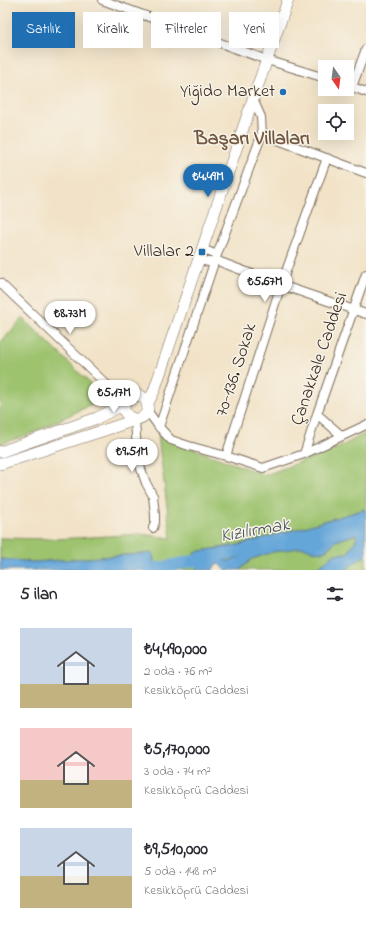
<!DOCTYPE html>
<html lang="tr">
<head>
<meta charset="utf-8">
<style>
  body { margin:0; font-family:"Indie Flower",sans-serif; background:#f2f2f3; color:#2b2b33; height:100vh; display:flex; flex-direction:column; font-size:15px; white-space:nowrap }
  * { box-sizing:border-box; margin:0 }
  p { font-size:13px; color:#7c7c81 }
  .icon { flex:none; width:22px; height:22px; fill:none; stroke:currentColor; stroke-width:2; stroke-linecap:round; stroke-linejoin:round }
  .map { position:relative; height:570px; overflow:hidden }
  .sheet { display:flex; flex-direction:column; background:#fff; flex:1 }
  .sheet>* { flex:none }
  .hud { position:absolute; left:12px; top:12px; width:342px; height:36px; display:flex; gap:8px }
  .needle { width:26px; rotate:166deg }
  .fabs { position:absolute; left:318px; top:60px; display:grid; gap:8px }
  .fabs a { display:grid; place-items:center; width:36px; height:36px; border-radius:0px; background:#fff; box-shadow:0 4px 16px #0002; font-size:20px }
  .price { position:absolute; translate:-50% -34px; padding:0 9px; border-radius:14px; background:#fff; color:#222; font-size:13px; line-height:26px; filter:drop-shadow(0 1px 2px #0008) }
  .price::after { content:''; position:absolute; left:50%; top:24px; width:12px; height:9px; margin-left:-6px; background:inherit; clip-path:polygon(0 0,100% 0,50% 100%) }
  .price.selected { background:#1f6fb2; color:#fff }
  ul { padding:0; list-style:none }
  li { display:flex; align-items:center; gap:12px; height:100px; padding:0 20px }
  li span { display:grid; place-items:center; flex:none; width:112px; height:80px; border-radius:0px; color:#555 }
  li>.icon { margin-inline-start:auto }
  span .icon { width:48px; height:48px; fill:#fffc; stroke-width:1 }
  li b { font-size:17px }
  h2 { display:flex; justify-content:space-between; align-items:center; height:48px; padding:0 20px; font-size:17px }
  .chip { padding:0 14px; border-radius:0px; background:#fff; box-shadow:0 4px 16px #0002; font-size:14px; line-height:36px }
  .chip.selected { background:#1f6fb2; color:#fff }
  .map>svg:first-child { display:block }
</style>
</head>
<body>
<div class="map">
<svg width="366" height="570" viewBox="0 0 366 570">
  <rect width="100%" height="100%" fill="#f7f3e8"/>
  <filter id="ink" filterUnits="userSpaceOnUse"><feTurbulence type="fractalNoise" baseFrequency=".025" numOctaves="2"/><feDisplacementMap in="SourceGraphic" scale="8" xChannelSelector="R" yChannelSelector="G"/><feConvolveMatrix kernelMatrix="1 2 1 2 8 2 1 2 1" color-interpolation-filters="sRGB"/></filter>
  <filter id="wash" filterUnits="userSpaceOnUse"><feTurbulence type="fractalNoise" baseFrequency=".012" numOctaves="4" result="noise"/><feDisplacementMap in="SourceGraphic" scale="16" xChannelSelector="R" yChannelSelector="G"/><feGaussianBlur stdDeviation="0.9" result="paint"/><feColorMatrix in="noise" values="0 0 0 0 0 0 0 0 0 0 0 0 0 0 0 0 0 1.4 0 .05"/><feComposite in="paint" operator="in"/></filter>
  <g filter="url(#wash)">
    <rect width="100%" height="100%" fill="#f2e3c8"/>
    <path fill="#9dc36e" stroke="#6c7646" d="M23,318L98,391L95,403L28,435L0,444V343Z
      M366,433V509L297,529L238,545L194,552L197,570H155L152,553L35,562L0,559V538L56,539L142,534L171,538L158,436L265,475L338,448Z
      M357,534L356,540L348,553L335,554L315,570H240L252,559L272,552L304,547L313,551L324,552L336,541Z
      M246,543L245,546L251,543L255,551L229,561L216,559V550Z
      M366,555V570H347L350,566Z"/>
    <path fill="#65a6d9" stroke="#50687c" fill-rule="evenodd" d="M366,509V555L350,566L347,570H315L335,554L348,553L356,540V534L336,541L324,552L313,551L304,547L272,552L252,559L240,570H226L219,564L215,565L213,570H197L194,552L238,545L297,529ZM245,544V547L251,544L255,551L229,561L216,559V550Z
      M153,553L155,570H0V559L35,562Z"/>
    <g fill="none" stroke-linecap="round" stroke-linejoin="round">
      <path stroke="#65a6d9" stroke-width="12" d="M149,570L255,548L269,547"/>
    </g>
  </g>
  <g filter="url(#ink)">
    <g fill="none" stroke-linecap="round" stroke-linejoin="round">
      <g stroke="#7b6b5a" stroke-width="10">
        <path id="street" d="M102,0L267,60L325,78
          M347,85L366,92
          M352,87L366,49
          M253,99L261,117L262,134L366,173
          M202,249L217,255
          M199,260L214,263
          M215,260L281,285L366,314
          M0,283L125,402
          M147,410L159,427L171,440L189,446L226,456L263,468L304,454L366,425
          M317,414L342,436
          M135,419L137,453L141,469L146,483L153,496L155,515V522L153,528
          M159,427L215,260L262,134
          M304,454L317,414L366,274
          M226,456L281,285L327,158"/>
      </g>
      <g stroke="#7b6b5a" stroke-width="12">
        <path id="secondary" d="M124 407a12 12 0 1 1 24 0a12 12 0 1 1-24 0Z
          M147,405L154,391L253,99L288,0
          M0,452L97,418L125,404
          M0,464L108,429L129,422L134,419"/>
      </g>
      <use href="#street" stroke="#fff" stroke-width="8"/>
      <use href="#secondary" stroke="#fff" stroke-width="11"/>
    </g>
  </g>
  <g fill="#1f6fb2" stroke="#f7f3e8" stroke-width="1.5">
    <circle cx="283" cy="92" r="4"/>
    <rect x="198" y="248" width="8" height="8" rx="2"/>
  </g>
  <g text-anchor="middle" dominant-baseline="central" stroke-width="3" stroke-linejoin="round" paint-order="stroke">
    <g font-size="18" fill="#3b2a1e" stroke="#f7f3e8" text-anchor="end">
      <text x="275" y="92">Yiğido Market</text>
      <text x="194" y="252">Villalar 2</text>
    </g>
    <g font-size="18" fill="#3b2a1e" stroke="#f7f3e8">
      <text transform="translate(320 359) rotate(-71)">Çanakkale Caddesi</text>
      <text transform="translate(237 370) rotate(-72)">70-136. Sokak</text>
    </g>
    <g font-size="19" font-style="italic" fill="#4a555f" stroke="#f7f3e8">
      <text transform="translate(255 531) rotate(-10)">Kızılırmak</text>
    </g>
    <g font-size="20" font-weight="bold" fill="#735741" stroke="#f7f3e8">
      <text x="252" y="139">Başarı Villaları</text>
    </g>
  </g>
</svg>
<div class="fabs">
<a><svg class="needle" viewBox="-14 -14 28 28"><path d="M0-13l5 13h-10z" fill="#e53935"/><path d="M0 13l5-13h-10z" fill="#7c7c81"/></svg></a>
<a><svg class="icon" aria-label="locate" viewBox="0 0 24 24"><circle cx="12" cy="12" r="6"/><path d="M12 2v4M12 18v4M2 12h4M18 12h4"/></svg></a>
</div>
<b class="price selected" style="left:208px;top:198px">₺4.49M</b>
<b class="price" style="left:265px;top:303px">₺5.67M</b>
<b class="price" style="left:70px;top:335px">₺8.73M</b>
<b class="price" style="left:114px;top:414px">₺5.17M</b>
<b class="price" style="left:132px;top:473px">₺9.51M</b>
<div class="hud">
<a class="chip selected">Satılık</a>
<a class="chip">Kiralık</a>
<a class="chip">Filtreler</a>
<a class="chip">Yeni</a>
</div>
</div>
<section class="sheet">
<h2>5 ilan<svg class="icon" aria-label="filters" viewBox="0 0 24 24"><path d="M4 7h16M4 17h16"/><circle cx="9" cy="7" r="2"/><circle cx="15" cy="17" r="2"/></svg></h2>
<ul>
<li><span style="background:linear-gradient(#c9d6e8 70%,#c2b280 0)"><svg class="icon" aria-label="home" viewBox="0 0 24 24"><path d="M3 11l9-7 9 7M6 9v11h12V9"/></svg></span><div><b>₺4,490,000</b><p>2 oda · 76 m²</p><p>Kesikköprü Caddesi</p></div></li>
<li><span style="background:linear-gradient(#f6c9c9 65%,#c2b280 0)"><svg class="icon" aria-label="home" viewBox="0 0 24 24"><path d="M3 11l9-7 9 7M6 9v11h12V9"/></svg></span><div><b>₺5,170,000</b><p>3 oda · 74 m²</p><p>Kesikköprü Caddesi</p></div></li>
<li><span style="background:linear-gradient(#c9d6e8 60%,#c2b280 0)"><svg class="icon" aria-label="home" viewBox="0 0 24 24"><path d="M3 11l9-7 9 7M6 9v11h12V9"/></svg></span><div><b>₺9,510,000</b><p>5 oda · 148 m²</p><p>Kesikköprü Caddesi</p></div></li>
</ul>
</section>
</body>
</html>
